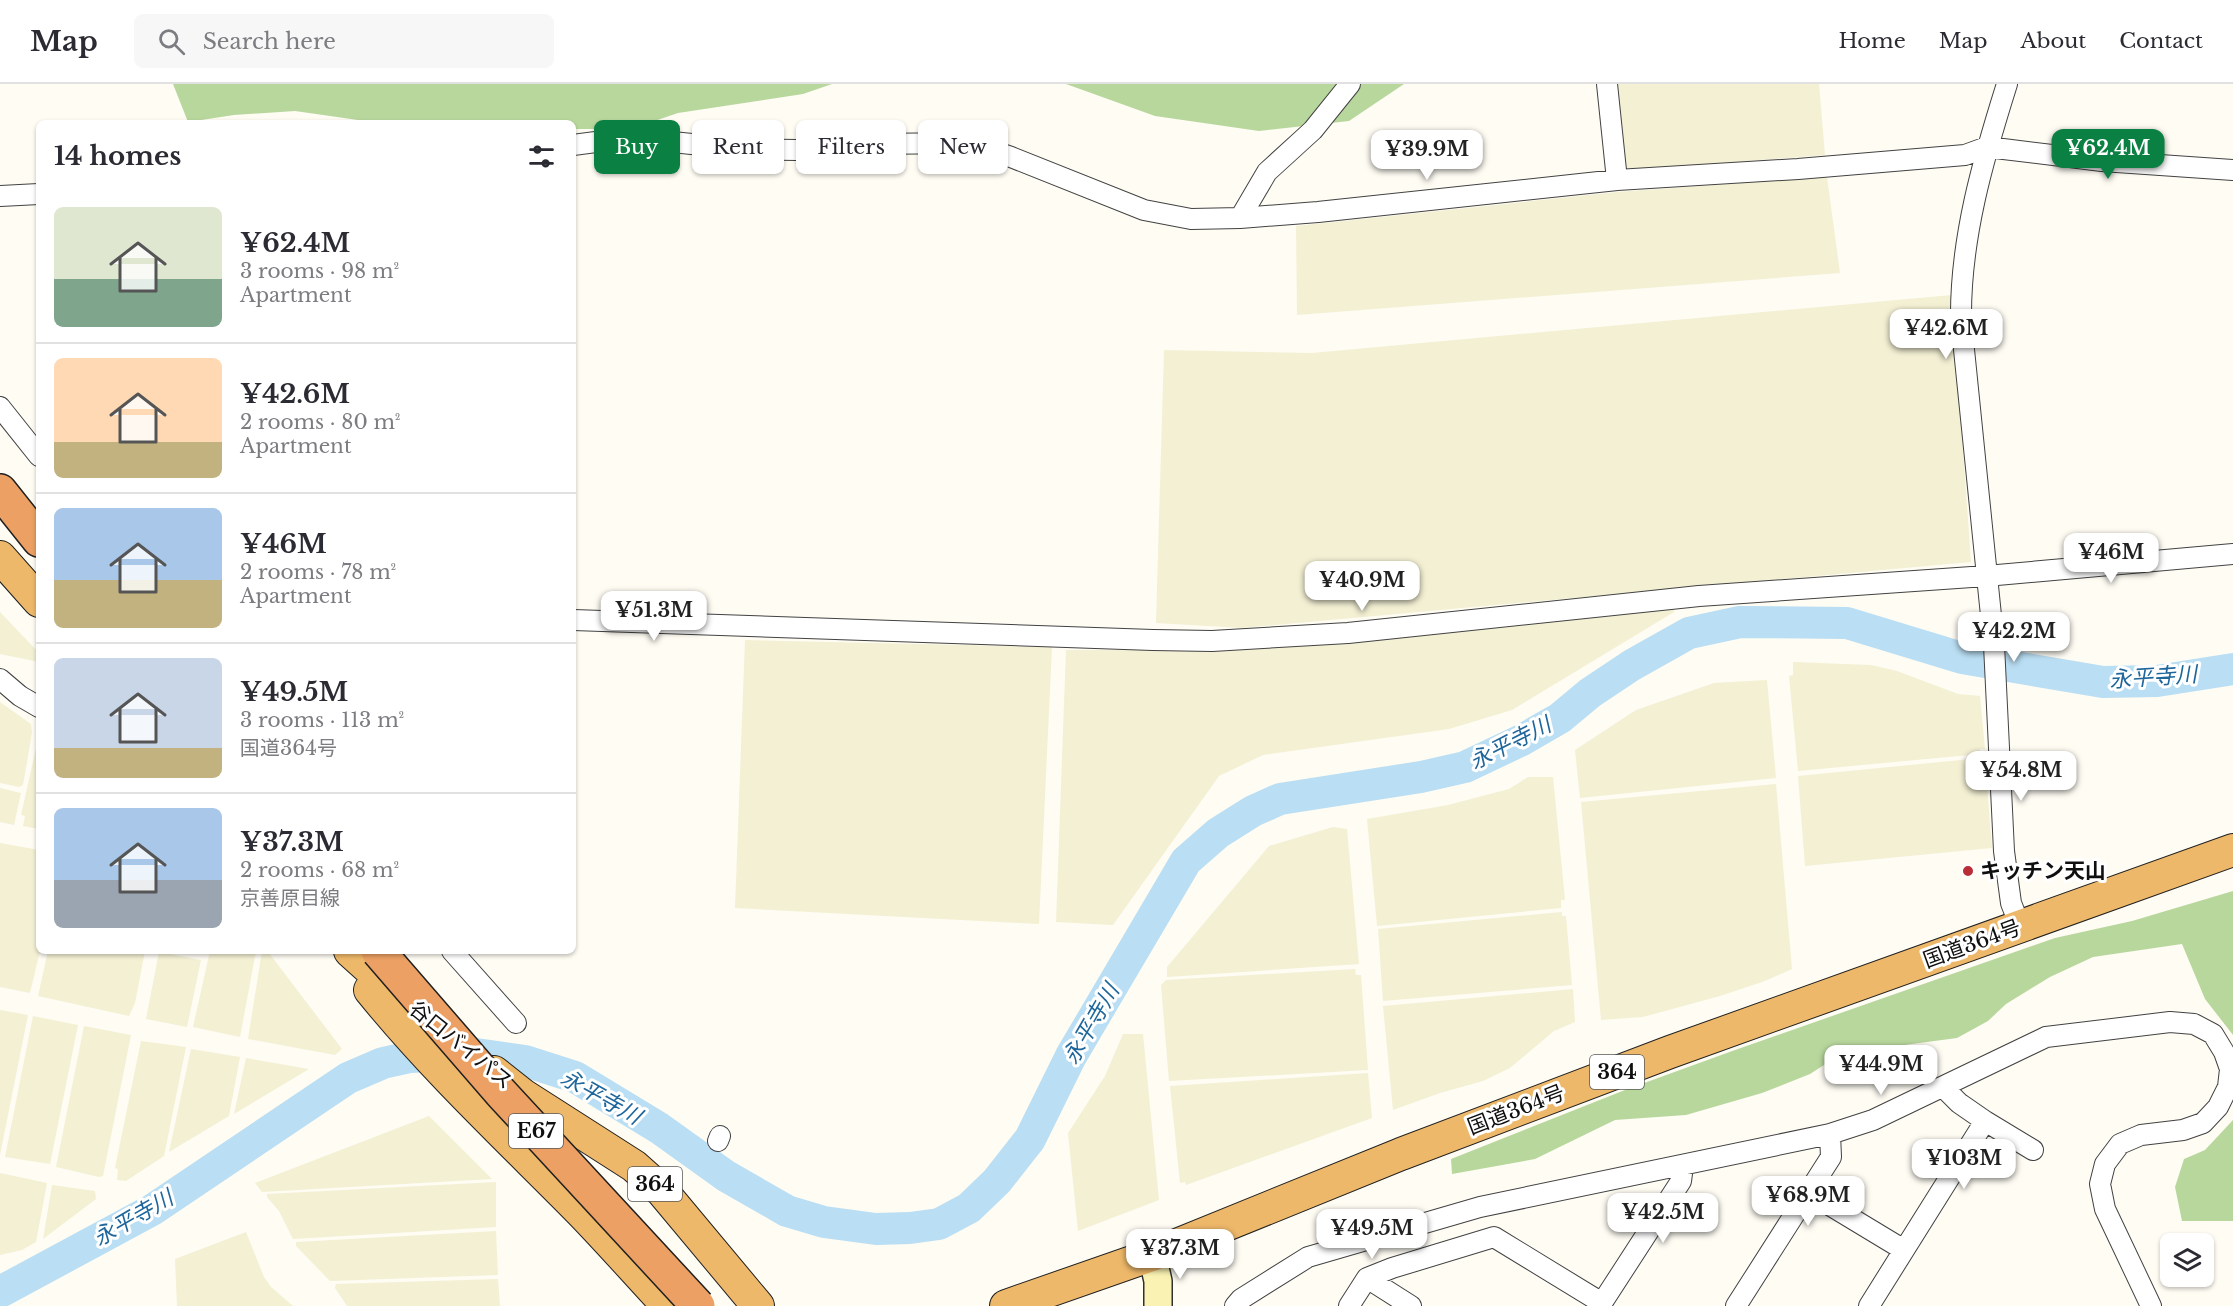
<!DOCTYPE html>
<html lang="en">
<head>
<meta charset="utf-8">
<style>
  body { margin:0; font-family:"Libre Baskerville","Noto Sans JP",serif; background:#f7f7f7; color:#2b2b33; height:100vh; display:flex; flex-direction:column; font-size:22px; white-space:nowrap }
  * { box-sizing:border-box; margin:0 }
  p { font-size:20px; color:#7c7c81 }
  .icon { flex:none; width:33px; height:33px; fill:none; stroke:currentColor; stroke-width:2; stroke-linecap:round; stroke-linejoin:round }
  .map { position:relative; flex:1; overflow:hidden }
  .panel { position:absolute; left:36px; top:36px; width:540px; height:834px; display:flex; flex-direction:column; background:#fff; border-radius:9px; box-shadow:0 2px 4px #0004 }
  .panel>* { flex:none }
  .hud { position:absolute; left:594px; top:36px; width:570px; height:54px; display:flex; gap:12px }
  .buttons { position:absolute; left:2160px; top:1149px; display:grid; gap:12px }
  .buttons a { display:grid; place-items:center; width:54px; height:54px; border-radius:9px; background:#fff; box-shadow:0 2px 4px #0004; font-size:30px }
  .price { position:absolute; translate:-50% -51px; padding:0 14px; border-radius:12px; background:#fff; color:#222; font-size:20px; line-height:39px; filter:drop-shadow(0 2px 3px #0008) }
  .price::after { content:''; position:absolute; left:50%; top:36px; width:18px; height:14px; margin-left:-9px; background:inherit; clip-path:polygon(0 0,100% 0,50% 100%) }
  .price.active { background:#0b8043; color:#fff }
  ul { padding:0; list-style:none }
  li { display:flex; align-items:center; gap:18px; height:150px; padding:0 18px }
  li+li { border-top:2px solid #e1e1e2 }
  li span { display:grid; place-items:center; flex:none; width:168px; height:120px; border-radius:9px; color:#555 }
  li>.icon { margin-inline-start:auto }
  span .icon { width:72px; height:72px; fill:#fffc; stroke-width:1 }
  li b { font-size:26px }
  h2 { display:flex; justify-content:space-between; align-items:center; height:72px; padding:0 18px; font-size:26px }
  .tag { padding:0 21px; border-radius:9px; background:#fff; box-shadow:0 2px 4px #0004; font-size:21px; line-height:54px }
  .tag.active { background:#0b8043; color:#fff }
  header { display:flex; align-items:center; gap:36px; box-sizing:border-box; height:84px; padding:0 30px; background:#fff; border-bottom:2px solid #e1e1e2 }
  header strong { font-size:28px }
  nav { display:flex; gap:33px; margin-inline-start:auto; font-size:21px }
  .search { width:420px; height:54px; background:#f7f7f7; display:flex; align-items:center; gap:15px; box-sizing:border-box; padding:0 21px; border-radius:9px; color:#7c7c81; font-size:22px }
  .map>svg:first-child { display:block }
</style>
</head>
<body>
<header>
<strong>Map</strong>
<div class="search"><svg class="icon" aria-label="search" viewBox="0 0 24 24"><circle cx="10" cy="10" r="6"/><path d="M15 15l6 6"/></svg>Search here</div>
<nav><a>Home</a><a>Map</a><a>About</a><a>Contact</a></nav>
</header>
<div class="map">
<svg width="2233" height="1222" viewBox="0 0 2233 1222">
  <rect width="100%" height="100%" fill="#fefcf3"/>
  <path fill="#f3f0d4" d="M1616,0H1819L1825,71L1621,87Z
    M1827,93L1840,189L1297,231L1296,142L1617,108Z
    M1952,211L1971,478L1242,544L1156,539L1164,266L1312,269Z
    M1674,522V528L1512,626L1449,645L1263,671L1219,692L1113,841L1056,838L1066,566H1215Z
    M0,528L39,569V578L0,570Z
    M745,556L1052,563L1039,840L735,824Z
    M1793,578L1871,581L1897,587L1958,610L1980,612L1985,665H1980V670L1798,687L1789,592L1793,591Z
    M1767,596L1776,694L1580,714L1575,666L1636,626L1714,599Z
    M0,618L31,640L32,649L23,701L19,703L0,699Z
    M39,651V745L23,742L25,732L21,731Z
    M1981,674V678H1985L1992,764L1805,782L1798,692Z
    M1528,693H1553L1565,816H1561V824L1377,842L1367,735L1448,721L1509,705Z
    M1776,700L1792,885L1765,897L1720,912L1643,933L1601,936L1581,718Z
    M0,704L21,709L14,741L0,738Z
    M1333,743L1347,745L1359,880L1167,893V883L1269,762Z
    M0,759L39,766L40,867L30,909L0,903Z
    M1562,828V832H1566L1572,901L1383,917L1378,845Z
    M48,867H145L135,919L129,932L38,912Z
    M210,867H256L240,953L193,943Z
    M262,867L269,869L342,965L335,971L248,955Z
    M159,868L201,876L187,943L146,935Z
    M1355,885L1356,891H1361L1368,986L1169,997L1161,901L1166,896Z
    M1573,905L1575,938L1554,947L1510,984L1483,997L1440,1009L1393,1026L1383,922Z
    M0,926L28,931L0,1071Z
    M33,932L78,941L50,1080L5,1073Z
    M84,942L131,951L103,1092L99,1093L56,1083Z
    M1123,950H1143L1159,1116L1078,1147L1068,1049L1105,992Z
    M141,957L186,963L164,1072L126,1097L117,1096L118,1085L115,1084Z
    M191,965L240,973L229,1032L169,1068Z
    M246,974L309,985L234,1030Z
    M1368,989L1372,1034L1186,1101L1185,1098L1180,1099L1170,1002Z
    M429,1032L492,1095L262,1108L255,1099Z
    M0,1089L47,1099L36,1158L22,1166L0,1171Z
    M496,1098V1143L293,1155L279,1127L267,1113V1110Z
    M52,1101L95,1107L96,1115L43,1155Z
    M496,1147L498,1191L330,1197L296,1162V1158Z
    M246,1148L264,1193L271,1203L293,1222H177L175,1175Z
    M498,1195L500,1222H347L335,1204L336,1200Z"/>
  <path fill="#b8d79d" d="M173,0H832L803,10L678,29L631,45H573V39H379L295,27L234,31L188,38Z
    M1066,0H1404L1349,37L1259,47L1155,32Z
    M2233,807V951L2205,915L2182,860L2093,873L2050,893L2006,920L1988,937L1957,954L1897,962L1849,965L1810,990L1762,1009L1686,1031L1615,1036L1535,1075L1452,1090L1451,1075L1625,1006L1735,966L2055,854L2132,837Z
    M2233,1036V1137H2182L2175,1103L2184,1075L2205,1066Z"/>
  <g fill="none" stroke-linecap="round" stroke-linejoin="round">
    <path stroke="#badef3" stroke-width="32" d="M0,1208L152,1126L348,994L383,979L410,973L476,970L525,977L575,993L659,1044L726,1092L787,1127L824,1138L876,1145L910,1144L939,1140L969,1124L997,1097L1030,1055L1071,972L1186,777L1218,749L1253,727L1280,715L1421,693L1465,683L1522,656L1560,634L1590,609L1632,581L1689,549L1740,538L1847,539L1962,574L2103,598L2157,597L2233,585"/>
    <g stroke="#424242" stroke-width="22">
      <path id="minor" d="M1607,0L1617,96
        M2007,0C1983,76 1960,155 1961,236L1994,561L2004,767L2011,819L2020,842
        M573,61L611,56H653L740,65L797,66L867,60L970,59L1011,73L1144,126L1191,135L1240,134L1318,128L1617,96L1798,85L1965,71L1987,63L2102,77L2233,86
        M0,112L39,110
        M1240,134L1267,88L1313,46L1350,0
        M0,323L39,372
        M573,536L1153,556L1212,557L1348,549L1699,512L1986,492L2233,470
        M0,595L20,612L39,623
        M452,867L516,939
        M1985,1037L2033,1066
        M718,1057L720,1052
        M1808,1108L1904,1166
        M1367,1194L1392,1184L1494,1153L1602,1219
        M1235,1222L1241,1215L1308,1173L1480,1123L1830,1050L1873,1036L2046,953L2170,938L2194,940L2213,950L2224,968L2230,985L2228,1003L2218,1023L2203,1039L2183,1046L2141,1051L2120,1060L2105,1080L2100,1100L2105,1125L2151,1222
        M1349,1222L1367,1194L1411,1222
        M1600,1222L1681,1097L1683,1082
        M1736,1222L1831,1073L1830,1050
        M1869,1222L1985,1037L1959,1019L1943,1003"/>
    </g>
    <g stroke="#313131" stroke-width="30">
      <path id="secondary" d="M1152,1171L1158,1197V1222"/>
    </g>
    <g stroke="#202020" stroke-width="34">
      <path id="trunk" d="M0,473L39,517
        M350,867L410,921
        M370,906C435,986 509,1055 581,1128C611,1159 639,1191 668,1222
        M494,988L523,1011L634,1082L662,1107L758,1222
        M1006,1222L1152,1171L1401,1070L1670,968L2233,766"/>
    </g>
    <g stroke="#202020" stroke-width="36">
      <path id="motorway" d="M0,407L39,456"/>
    </g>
    <use href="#minor" stroke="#fff" stroke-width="20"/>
    <use href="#secondary" stroke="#faf2b2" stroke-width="27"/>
    <use href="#trunk" stroke="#eeb86a" stroke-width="32"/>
    <use href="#motorway" stroke="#eca063" stroke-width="33"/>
    <g stroke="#202020" stroke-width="36" stroke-linecap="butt">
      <path id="motorway-bridge" d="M378,867L501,1009L698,1222"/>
    </g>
    <use href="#motorway-bridge" stroke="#eca063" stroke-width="33"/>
  </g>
  <circle fill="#b92e36" stroke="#fff" stroke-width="2" cx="1968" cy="787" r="6"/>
  <g text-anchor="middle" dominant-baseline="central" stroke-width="6" stroke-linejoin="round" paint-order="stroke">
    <g fill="#fff" stroke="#575757" stroke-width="1.5">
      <rect x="1590" y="971" width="54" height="34" rx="4.5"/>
      <rect x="509" y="1030" width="54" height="34" rx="4.5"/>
      <rect x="628" y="1083" width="54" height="34" rx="4.5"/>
    </g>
    <g font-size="20" font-weight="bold" fill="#0f0f0f">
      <text x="1617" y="988">364</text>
      <text x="536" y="1047">E67</text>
      <text x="655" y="1100">364</text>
    </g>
    <g font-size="21" font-weight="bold" fill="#0f0f0f" stroke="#fff" text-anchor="start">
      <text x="1980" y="787">キッチン天山</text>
    </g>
    <g font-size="21" fill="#0f0f0f" stroke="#fff">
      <text transform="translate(1972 860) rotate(-20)">国道364号</text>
      <text transform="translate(461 961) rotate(39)">谷口バイパス</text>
      <text transform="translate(1516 1026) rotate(-21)">国道364号</text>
    </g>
    <g font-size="22" font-style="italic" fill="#1f669b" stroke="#fff">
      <text transform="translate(2153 593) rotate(-4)">永平寺川</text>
      <text transform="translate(1510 659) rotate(-27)">永平寺川</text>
      <text transform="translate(1091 940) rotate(-60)">永平寺川</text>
      <text transform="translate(601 1013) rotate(29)">永平寺川</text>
      <text transform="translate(133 1134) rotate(-30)">永平寺川</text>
    </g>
  </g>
</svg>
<div class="buttons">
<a><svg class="icon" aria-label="layers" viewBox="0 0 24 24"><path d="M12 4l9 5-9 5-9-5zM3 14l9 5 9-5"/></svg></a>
</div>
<b class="price active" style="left:2108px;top:96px">¥62.4M</b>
<b class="price" style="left:1427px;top:97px">¥39.9M</b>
<b class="price" style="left:1946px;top:276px">¥42.6M</b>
<b class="price" style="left:2111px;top:500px">¥46M</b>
<b class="price" style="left:1362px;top:528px">¥40.9M</b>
<b class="price" style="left:654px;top:558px">¥51.3M</b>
<b class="price" style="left:2014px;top:579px">¥42.2M</b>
<b class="price" style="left:2021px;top:718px">¥54.8M</b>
<b class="price" style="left:1881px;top:1012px">¥44.9M</b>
<b class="price" style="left:1964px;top:1106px">¥103M</b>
<b class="price" style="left:1808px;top:1143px">¥68.9M</b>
<b class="price" style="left:1663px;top:1160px">¥42.5M</b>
<b class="price" style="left:1372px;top:1176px">¥49.5M</b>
<b class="price" style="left:1180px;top:1196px">¥37.3M</b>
<div class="hud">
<a class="tag active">Buy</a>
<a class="tag">Rent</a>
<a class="tag">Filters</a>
<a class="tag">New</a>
</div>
<section class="panel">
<h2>14 homes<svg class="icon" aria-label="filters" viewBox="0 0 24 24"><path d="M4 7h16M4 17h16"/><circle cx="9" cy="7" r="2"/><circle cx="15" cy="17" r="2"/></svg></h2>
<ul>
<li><span style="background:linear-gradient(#dfe7d0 60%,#7fa58c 0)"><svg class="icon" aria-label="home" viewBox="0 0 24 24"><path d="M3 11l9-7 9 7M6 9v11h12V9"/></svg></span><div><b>¥62.4M</b><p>3 rooms · 98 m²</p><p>Apartment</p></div></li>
<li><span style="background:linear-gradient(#ffd9b3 70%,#c2b280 0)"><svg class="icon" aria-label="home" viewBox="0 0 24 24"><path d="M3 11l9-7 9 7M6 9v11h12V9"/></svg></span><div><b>¥42.6M</b><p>2 rooms · 80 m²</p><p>Apartment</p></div></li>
<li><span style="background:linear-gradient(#a9c7e8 60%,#c2b280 0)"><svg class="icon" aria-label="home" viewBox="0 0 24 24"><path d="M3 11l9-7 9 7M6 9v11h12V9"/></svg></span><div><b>¥46M</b><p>2 rooms · 78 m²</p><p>Apartment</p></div></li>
<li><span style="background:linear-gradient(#c9d6e8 75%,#c2b280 0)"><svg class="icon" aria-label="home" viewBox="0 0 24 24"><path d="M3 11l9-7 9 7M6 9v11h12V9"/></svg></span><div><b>¥49.5M</b><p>3 rooms · 113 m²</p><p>国道364号</p></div></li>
<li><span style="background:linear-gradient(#a9c7e8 60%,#9aa5b1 0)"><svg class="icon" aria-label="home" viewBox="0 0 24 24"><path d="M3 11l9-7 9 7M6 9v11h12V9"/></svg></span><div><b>¥37.3M</b><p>2 rooms · 68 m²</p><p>京善原目線</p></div></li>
</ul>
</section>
</div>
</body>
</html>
